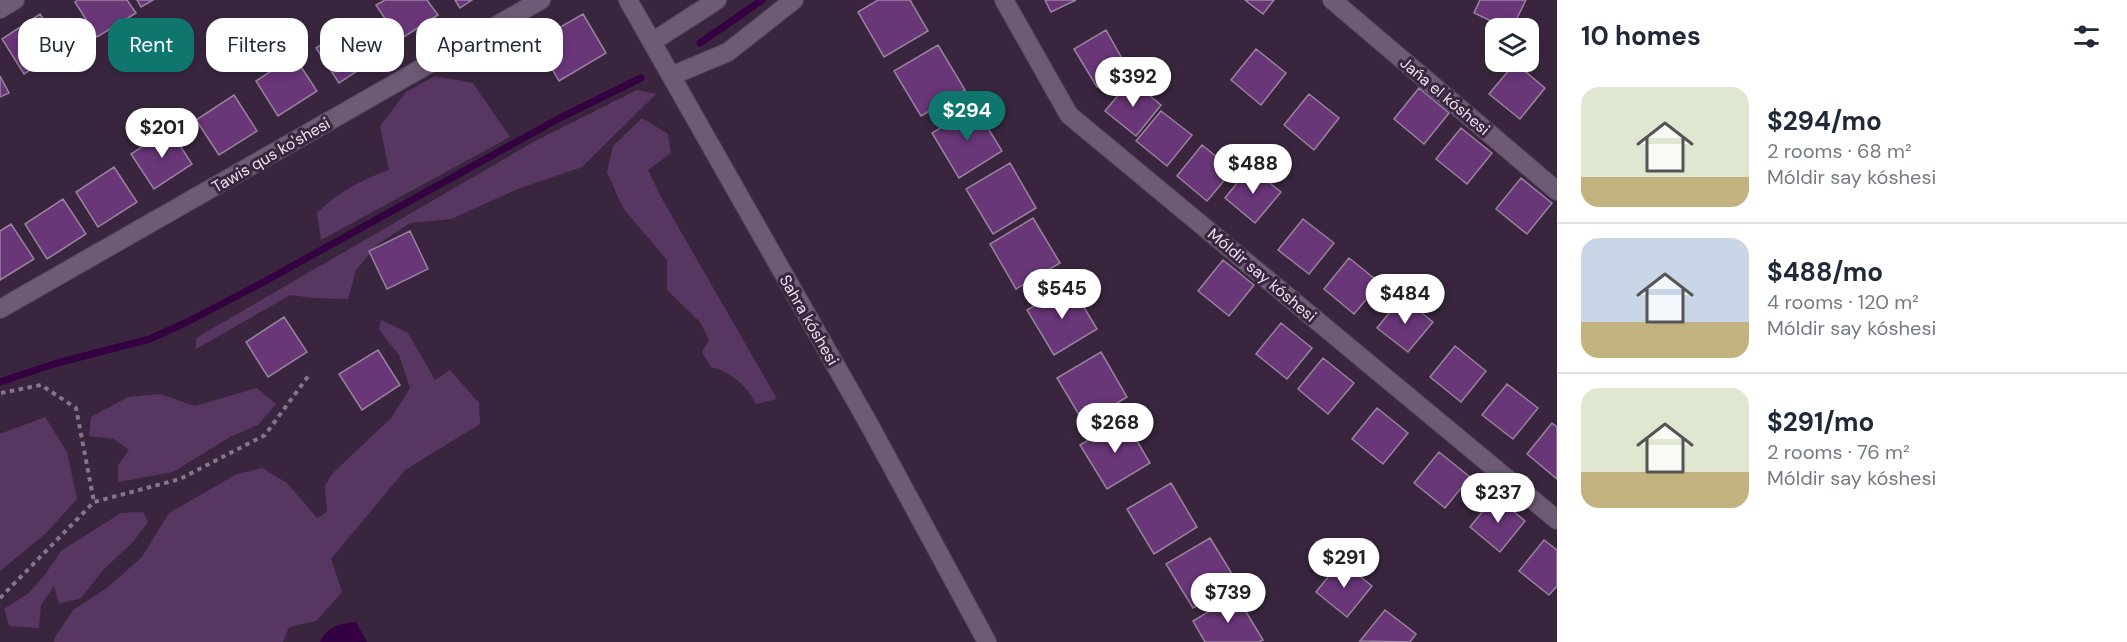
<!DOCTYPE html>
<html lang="en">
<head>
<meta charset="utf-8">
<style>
  body { margin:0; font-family:"DM Sans",sans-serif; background:#f6f6f7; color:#1f2937; height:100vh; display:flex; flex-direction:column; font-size:22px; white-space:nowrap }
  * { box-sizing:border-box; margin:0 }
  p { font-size:20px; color:#747a83 }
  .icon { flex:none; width:33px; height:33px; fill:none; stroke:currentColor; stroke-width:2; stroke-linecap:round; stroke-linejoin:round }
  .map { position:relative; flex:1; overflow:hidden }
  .side { display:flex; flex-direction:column; background:#fff; width:570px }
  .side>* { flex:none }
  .guide { position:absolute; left:18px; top:18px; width:570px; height:54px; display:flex; gap:12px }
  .controls { position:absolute; left:1485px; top:18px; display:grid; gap:12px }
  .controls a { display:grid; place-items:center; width:54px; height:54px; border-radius:12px; background:#fff; box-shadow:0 3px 9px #0003; font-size:30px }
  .price { position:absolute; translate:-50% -51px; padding:0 14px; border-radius:21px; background:#fff; color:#222; font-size:20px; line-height:39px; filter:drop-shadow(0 2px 3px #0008) }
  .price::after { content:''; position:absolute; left:50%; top:36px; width:18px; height:14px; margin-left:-9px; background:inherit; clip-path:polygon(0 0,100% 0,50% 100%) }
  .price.on { background:#0f766e; color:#fff }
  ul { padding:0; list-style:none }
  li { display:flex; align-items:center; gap:18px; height:150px; padding:0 24px }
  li+li { border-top:2px solid #e0e1e3 }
  li span { display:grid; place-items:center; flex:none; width:168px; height:120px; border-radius:18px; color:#555 }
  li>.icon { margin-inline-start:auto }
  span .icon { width:72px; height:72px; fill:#fffc; stroke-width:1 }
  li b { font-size:26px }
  h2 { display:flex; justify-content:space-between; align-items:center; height:72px; padding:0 24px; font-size:26px }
  .tag { padding:0 21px; border-radius:18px; background:#fff; box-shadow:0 3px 9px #0003; font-size:21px; line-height:54px }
  .tag.on { background:#0f766e; color:#fff }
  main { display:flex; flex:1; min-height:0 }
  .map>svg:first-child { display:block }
</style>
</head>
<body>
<main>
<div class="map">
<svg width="1557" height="642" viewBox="0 0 1557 642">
  <rect width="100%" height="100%" fill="#39263e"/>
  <path fill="#583662" d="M435,76L473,83L510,137L321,240L317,213C340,191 359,181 389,170L380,126L406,92Z
    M637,90L656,94L582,167L520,188L451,219L410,223L378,244L356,270L348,299L314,298L290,295L196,349V338L537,140Z
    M642,118L668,134L671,153L648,170L661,197L777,399L756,404C747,386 732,372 711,367L702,352L709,340L700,322L667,290V260L623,208L607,172L613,146Z
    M381,320L408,333L435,380L450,370L479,403L480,424L405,470L331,559L342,592L316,621L289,627L283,642H54V639L73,610L107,588L142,557L169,513L235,475L262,468L287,483L317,518L327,512L325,486L332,474L392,417L410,388L399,355L379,330Z
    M257,388L276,404L258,425L230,437L173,472L118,482V465L129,450L114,439L89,436L91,417L128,397L160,394L195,406Z
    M45,417L67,452L77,499L46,533L0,571V434Z
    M143,512L148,522L133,542L104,569L81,598L59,604L54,586L41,605L39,628L9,626L4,609L29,593L46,573L61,551L121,513Z"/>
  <path fill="#350042" d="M356,622L367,642H320C326,627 341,623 356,622Z"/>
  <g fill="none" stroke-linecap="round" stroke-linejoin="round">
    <path stroke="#350042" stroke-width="7" d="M700,43L762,0
      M0,382L57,363L150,339L187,322L260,284L558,119L641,78"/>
  </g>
  <path fill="#693678" stroke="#98829f" stroke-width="1.5" d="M78,0H127L136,13L97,37L75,2Z
    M137,0H153L141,7Z
    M385,0H427L438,15L399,40L376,5Z
    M455,0H472L460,8Z
    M878,0H910L928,31L884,57L858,12Z
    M1045,0H1076L1051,12Z
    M1245,0H1274L1263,14Z
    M1480,0H1526L1512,28H1506L1474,13Z
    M40,14L62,49L24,74L2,39Z
    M583,14L606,53L559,81L536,41Z
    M354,23L377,58L339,83L316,48Z
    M1106,30L1128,69L1097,87L1074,49Z
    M938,45L965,90L921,116L894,71Z
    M1256,49L1286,73L1261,105L1231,80Z
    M294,56L317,91L278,116L256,81Z
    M1515,63L1545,88L1520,119L1489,94Z
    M0,76L9,93L0,97Z
    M1131,80L1161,105L1136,136L1105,111Z
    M1419,88L1449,113L1424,144L1394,119Z
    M1309,94L1339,118L1314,150L1284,125Z
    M234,95L257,131L219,155L196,120Z
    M975,107L1002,151L959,178L932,133Z
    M1161,111L1192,135L1167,166L1136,141Z
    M1461,128L1492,153L1467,184L1436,159Z
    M169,129L192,164L154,189L131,154Z
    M1202,145L1233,170L1207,201L1177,176Z
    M1010,163L1036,208L993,234L966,189Z
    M114,167L137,202L98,227L76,192Z
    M1250,167L1281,192L1255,223L1225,198Z
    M1521,178L1552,203L1527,234L1496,209Z
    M63,199L86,234L47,259L25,224Z
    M1033,218L1060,263L1016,289L990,244Z
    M1303,219L1334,243L1309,274L1278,250Z
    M11,224L34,259L0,280V231Z
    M410,231L428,269L387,289L369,251Z
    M1349,258L1380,283L1354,314L1324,289Z
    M1223,260L1254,285L1229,316L1198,291Z
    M1070,284L1097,329L1054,355L1027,310Z
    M1402,297L1433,322L1408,352L1377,328Z
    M284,317L307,352L268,377L246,342Z
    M1281,323L1312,348L1287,379L1256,354Z
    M1455,346L1486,371L1461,402L1430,377Z
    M378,350L400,385L362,410L339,374Z
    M1101,352L1127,397L1084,423L1057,378Z
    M1323,358L1354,383L1328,414L1298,389Z
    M1507,384L1538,408L1513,439L1482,415Z
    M1377,408L1408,433L1383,464L1352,439Z
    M1124,419L1150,463L1107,489L1080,445Z
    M1552,423L1557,427V479L1527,454Z
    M1439,452L1470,477L1445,508L1414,483Z
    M1171,483L1197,527L1154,554L1127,509Z
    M1495,496L1525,521L1500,552L1470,527Z
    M1210,538L1237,582L1193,608L1166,564Z
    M1544,540L1557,550V586L1549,595L1519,571Z
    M1341,561L1372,586L1347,617L1316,592Z
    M1236,595L1263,640L1259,642H1205L1193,621Z
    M1385,610L1416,634L1410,642L1360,641Z"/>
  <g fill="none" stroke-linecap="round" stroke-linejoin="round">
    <g stroke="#55455a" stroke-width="20">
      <path id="street" d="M628,0L870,426L987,642
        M1004,0L1069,115L1557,520
        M1332,0L1557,191
        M0,9L15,0
        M652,42L717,0
        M671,76L728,52L794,0
        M0,309L541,0"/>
    </g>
    <path stroke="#85758a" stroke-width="4" stroke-dasharray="4.5 4.5" stroke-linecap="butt" d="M1,393L41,385L76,408L94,502
      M0,598L94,502L180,479L265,435L309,375"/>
    <use href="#street" stroke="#6e5a75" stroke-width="18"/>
  </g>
  <g text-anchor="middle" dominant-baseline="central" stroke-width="6" stroke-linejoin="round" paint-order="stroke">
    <g font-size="16" fill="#ece0f0" stroke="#39263e">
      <text transform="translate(1445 96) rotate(40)">Jańa el kóshesi</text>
      <text transform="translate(271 155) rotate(-30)">Tawis qus ko'shesi</text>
      <text transform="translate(1262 275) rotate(40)">Móldir say kóshesi</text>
      <text transform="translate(809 320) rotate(60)">Sahra kóshesi</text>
    </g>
  </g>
</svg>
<div class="controls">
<a><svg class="icon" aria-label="layers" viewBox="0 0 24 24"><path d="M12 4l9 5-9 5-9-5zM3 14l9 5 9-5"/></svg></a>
</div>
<b class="price" style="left:1133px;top:108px">$392</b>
<b class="price on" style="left:967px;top:142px">$294</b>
<b class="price" style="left:162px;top:159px">$201</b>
<b class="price" style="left:1253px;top:195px">$488</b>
<b class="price" style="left:1062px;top:320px">$545</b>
<b class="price" style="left:1405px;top:325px">$484</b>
<b class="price" style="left:1115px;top:454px">$268</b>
<b class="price" style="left:1498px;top:524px">$237</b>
<b class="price" style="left:1344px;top:589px">$291</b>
<b class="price" style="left:1228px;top:624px">$739</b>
<div class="guide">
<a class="tag">Buy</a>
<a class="tag on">Rent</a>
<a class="tag">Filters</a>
<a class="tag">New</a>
<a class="tag">Apartment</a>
</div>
</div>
<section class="side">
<h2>10 homes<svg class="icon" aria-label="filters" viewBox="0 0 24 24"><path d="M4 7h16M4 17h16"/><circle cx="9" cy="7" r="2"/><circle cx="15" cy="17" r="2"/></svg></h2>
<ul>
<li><span style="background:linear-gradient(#dfe7d0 75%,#c2b280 0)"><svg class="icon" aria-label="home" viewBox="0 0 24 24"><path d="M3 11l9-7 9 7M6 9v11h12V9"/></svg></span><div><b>$294/mo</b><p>2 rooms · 68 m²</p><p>Móldir say kóshesi</p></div></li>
<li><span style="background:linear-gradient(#c9d6e8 70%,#c2b280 0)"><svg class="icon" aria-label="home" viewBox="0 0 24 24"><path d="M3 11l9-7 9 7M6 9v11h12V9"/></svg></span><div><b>$488/mo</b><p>4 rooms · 120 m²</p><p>Móldir say kóshesi</p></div></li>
<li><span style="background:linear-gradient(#dfe7d0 70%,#c2b280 0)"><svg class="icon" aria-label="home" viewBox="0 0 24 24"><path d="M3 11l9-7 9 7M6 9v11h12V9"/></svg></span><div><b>$291/mo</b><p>2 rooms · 76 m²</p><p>Móldir say kóshesi</p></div></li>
</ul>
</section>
</main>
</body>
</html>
